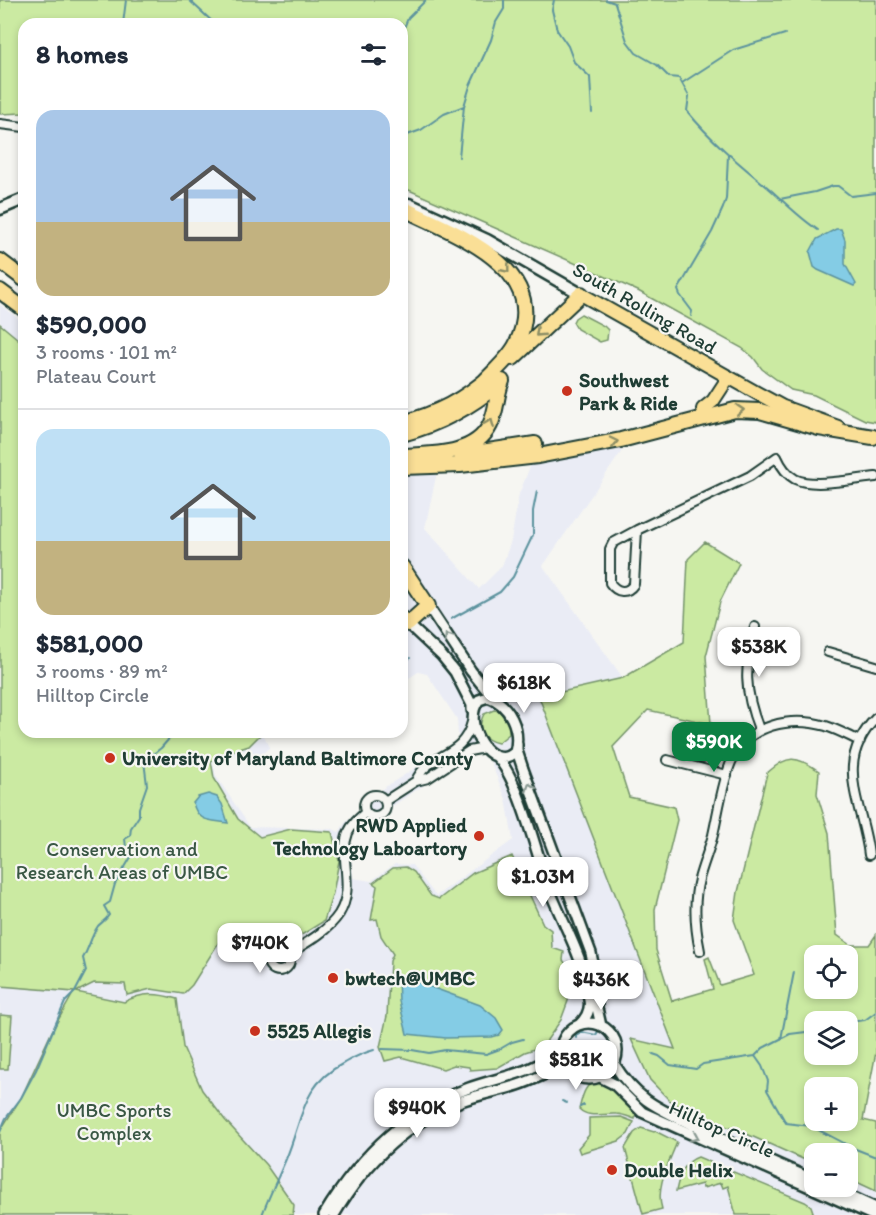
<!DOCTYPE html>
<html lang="en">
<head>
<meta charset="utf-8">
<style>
  body { margin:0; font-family:Itim,sans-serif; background:#f2f2f3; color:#1f2937; height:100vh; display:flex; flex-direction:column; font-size:22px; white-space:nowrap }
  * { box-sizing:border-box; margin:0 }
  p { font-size:20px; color:#747a83 }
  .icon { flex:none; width:33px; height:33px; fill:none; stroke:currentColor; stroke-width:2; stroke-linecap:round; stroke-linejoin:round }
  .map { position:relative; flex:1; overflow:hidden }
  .panel { position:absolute; left:18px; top:18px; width:390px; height:720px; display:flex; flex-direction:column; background:#fff; border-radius:18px; box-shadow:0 3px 9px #0003 }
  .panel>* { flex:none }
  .controls { position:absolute; left:804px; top:945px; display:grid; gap:12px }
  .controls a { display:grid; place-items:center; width:54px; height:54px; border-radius:12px; background:#fff; box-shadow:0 3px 9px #0003; font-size:30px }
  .price { position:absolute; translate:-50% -51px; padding:0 14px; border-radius:12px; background:#fff; color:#222; font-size:20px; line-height:39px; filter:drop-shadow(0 2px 3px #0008) }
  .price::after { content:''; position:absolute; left:50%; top:36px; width:18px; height:14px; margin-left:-9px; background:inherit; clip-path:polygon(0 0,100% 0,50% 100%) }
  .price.active { background:#0b8043; color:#fff }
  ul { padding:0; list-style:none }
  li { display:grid; align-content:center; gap:12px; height:318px; padding:0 18px }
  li+li { border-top:2px solid #e0e1e3 }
  li span { display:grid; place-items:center; height:186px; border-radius:18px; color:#555 }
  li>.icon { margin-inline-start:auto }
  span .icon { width:108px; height:108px; fill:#fffc; stroke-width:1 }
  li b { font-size:26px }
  h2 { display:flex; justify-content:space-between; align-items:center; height:72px; padding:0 18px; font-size:26px }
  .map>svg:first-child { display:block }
</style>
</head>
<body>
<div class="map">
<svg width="876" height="1215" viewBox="0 0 876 1215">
  <rect width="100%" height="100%" fill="#f6f6f2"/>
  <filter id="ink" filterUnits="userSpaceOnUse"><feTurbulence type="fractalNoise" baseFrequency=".0167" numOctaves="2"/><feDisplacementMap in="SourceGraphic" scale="12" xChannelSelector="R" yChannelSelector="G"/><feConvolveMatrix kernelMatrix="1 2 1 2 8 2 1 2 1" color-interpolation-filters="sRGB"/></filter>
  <g filter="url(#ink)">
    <path fill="#eaecf5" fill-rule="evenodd" d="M0,305L24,323V732H269L264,736L270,747L254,761H246L232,754L224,755L213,763L216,776L250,827L333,829L339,832L345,823L359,811L361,802L367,794L379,791L456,742L458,736L457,719L427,674L418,672L409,678L402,676V473L437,472L425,528L479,589L502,566L511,541L519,494L532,462L626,445L543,566L623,678L540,697L676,1049L794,1132L876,1161V1215H0ZM481,752L488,756L506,799L513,840L436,896L412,865L395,864L371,881L353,878L350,845L352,832L363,821L374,822L385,819L391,807L472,753ZM814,1154H848V1186H814Z"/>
    <path fill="#cbeaa2" stroke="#75946b" stroke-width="1.5" fill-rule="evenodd" d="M0,0H876V422L865,420L814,395L791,390L762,369L753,357L742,348L638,291L402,187V24H24V113L0,114Z
      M581,314L604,326L608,330L607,340L600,342L577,329L573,322L575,318Z
      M0,324L24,344V732H263L249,746L227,753L211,761L214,778L238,819L260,837L291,829L332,832L339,861L333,893L324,921L303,934L287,938L258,949L245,932L229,926L192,985L183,994L151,989L127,995L125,984L94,983L76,992L124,1002C143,992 157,993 177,999L183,1047L202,1090L225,1120L266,1165L294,1205L293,1215H0V1131L21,1098L52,1031L74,992L0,986Z
      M705,542L739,563L720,602L706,656L711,724L648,710L613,747L629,797L674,807L677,820L655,909L656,950L672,1001L713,989L705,959L709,957L720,985L754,975L734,920L738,892L767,773C787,755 796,755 819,771L817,794L829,833L837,935L851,945H869L876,935V1052L863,1120L876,1123V1191L848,1178V1154H814V1164L740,1131L699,1118L669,1100L650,1080L631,1039L675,1049L539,697L623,678L684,642L688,559ZM814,956H848V988H814ZM814,1022H848V1054H814ZM814,1088H848V1120H814Z
      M494,710L500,711L509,726V734L498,743C483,740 476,729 484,714Z
      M512,856L543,924L551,930L552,948L564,952L563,960L568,967L571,979L568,1001L561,1020L547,1040V1045L525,1052L497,1068L470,1070L469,1067L454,1065L443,1069L401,1057L385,1061L380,1047L387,1016L390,961L393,954L381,936L377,919L371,920L377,886L373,883L393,868L406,867L414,872L431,896L439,899L473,873Z
      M0,1015L12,1016L8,1069H0Z
      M594,1082H600L612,1087L609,1089L614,1088L636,1111L635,1119C629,1117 623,1114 616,1114C603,1113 589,1119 579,1109C582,1100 583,1086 594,1082Z
      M621,1117L634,1122L628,1134L619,1141L580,1153L578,1148L589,1135V1118Z
      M641,1128L654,1132L655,1131L677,1142C669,1163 655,1187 662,1209L643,1214L625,1148L634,1133Z
      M698,1157L805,1202L811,1206L813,1212L809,1215H736L728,1186L723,1188L721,1183L703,1188L702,1184L676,1191C679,1177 683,1162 698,1157Z"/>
    <path fill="#84cce5" stroke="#5c939e" stroke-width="1.5" d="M836,229H841L845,240V264L856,284L854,286L818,270L814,267L810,252L817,239Z
      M208,794L217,797L222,804L228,823C211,820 198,823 193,803L198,797Z
      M401,976L480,1005L496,1018L503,1030L499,1035L492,1037L446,1038L407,1034L399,1001L398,978Z"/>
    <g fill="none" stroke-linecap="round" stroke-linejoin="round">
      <path stroke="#5c939e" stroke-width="2" d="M189,0L215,24
        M554,0L552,10L557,30L568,46L574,62L590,77L592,113
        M606,0L615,3L627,41L636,53L657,65L669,77L679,78L689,96L687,111C712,142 742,166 772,191C787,205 801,219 818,230
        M123,24L126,0
        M402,33L408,18L426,0
        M682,83L733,50L785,34
        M402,137L421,130L444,114L464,106
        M459,157L464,106L470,86L491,40L496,22L504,9V0
        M780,199L815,192L833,186H838L851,196L876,193
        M691,316L692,311L680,295L678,290L712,232L723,208L726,199L728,155
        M451,619L500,592L513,577L533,535V511L537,491
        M402,662L410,658
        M848,1022L865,1020L876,1012
        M576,1038V1035L581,1032L596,1035L599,1029
        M781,1039L794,972
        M382,1049L412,1050L429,1053L445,1050L486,1054L500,1049L512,1042L523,1039
        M653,1054L659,1056L670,1065L696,1069L703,1064L755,1056L763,1048L790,1034L814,1031
        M755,1056L762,1066L768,1081L767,1090L786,1123L811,1126L853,1148L876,1157
        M566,1059L571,1058
        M562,1101L567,1103
        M580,1107L584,1105
        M0,1132L6,1118L21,1098L36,1070L65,1002L75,992L86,971L83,958C89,948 91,936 98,926C102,922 106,920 109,915L104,906L110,902L115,884L131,857L126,847L125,839L130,836L131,828L139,816V808L147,785L144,761L161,748L175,732
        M262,1215C269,1196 278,1178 286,1159C303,1119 301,1085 344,1063C354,1057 363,1053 374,1050"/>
      <g stroke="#1f3d34" stroke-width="12">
        <path id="minor" d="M0,124L24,127
          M637,530L750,476L777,457C781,466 786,474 795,479C813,488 855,479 876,477
          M637,530L634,584C627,594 617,593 610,583V549L613,543Z
          M755,627C744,667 744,691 759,729
          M828,652L876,666
          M667,760L727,775
          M416,781C428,752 463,759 472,722
          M364 806a11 11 0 1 1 22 0a11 11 0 1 1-22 0Z
          M385,801L416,781L428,778L469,751L485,748
          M869,855C863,804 832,763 876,718
          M268 960a11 11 0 1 1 22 0a11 11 0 1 1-22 0Z
          M700,951C695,927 693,903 699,879C703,864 709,850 713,835C718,813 723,779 732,760C748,724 791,716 826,726C838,730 849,736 860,741
          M288,954C306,943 327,932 339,914C356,887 338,858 348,833C352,824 359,818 366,812"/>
      </g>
      <g stroke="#1f3d34" stroke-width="14">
        <path id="tertiary" d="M428,606L471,671L493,698
          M408,624L442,656L455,672L472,705V710
          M488,697C510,704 521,730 515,752C492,774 460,724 479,700Z
          M517,744V751L523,769L591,953L597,985V1008L601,1026
          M496,756C518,777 536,852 547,883C561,922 585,957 589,1000C591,1010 587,1017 580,1024
          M561 1051a28 28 0 1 1 56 0a28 28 0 1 1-56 0Z
          M614,1064C637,1101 660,1109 697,1127C736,1146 775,1163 814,1180
          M600,1077L614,1084L642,1112L872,1215
          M828,1186L876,1208
          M324,1215C359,1157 405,1111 469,1088C502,1076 534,1074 560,1049
          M334,1215C364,1164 405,1123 461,1101C480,1094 499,1091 518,1085C534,1080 549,1071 565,1066"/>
      </g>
      <g stroke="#1f3d34" stroke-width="15">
        <path id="secondary" d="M409,204L487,240L581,294
          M0,209L24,199"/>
      </g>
      <g stroke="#1f3d34" stroke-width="16">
        <path id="primary" d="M581,294L757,393L783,407L838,427
          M703,409L713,401L728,378"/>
      </g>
      <g stroke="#1f3d34" stroke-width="18">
        <path id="motorway" d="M402,208C453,233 552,267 517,343C510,358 495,370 484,382
          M0,261L24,279
          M0,291L24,309
          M513,358L581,294
          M402,423C437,414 464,400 491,376
          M402,434C440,424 470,407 501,382
          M461,455L535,444
          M402,456C431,454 475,456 490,425C497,411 496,395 502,381
          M402,467L460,465L538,456L621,440L735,410L760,411L819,428L873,437
          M402,567L428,606L408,624L402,619"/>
      </g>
      <use href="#minor" stroke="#f6f6f2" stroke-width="8"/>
      <use href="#tertiary" stroke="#f6f6f2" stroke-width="9"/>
      <use href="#secondary" stroke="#f6f6f2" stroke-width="10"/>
      <use href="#primary" stroke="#fadf96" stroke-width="12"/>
      <use href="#motorway" stroke="#fadf96" stroke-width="14"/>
    </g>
    <defs><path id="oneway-chevron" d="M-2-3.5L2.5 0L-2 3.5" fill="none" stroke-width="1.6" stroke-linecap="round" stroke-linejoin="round" transform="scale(1.5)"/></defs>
    <g stroke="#8c8e65">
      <use href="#oneway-chevron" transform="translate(506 269) rotate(51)"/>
      <use href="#oneway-chevron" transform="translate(539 333) rotate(137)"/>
      <use href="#oneway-chevron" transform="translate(740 410) rotate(-3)"/>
      <use href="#oneway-chevron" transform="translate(490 423) rotate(-68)"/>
      <use href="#oneway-chevron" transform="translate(614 442) rotate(-12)"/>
    </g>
    <g stroke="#8a9a93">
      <use href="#oneway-chevron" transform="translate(448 637) rotate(-123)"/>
      <use href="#oneway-chevron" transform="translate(530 787) rotate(-111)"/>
      <use href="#oneway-chevron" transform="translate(695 1137) rotate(24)"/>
    </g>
  </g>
  <g fill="#c8321e" stroke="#f6f6f2" stroke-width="2">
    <circle cx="567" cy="391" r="6"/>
    <circle cx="110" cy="758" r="6"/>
    <circle cx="479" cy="836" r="6"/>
    <circle cx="333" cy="978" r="6"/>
    <circle cx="255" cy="1031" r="6"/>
    <circle cx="612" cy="1170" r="6"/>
  </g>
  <g text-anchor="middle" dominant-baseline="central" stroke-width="4.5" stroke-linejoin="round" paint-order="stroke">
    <g font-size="20" fill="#1f3d34" stroke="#f6f6f2">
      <text transform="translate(645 308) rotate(30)">South Rolling Road</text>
      <text transform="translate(722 1129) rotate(24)">Hilltop Circle</text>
    </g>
    <g font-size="20" font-weight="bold" fill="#1f3d34" stroke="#f6f6f2" text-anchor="start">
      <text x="579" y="380">Southwest<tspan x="579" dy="23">Park &amp; Ride</tspan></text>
      <text x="122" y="758">University of Maryland Baltimore County</text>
      <text x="467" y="825" text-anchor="end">RWD Applied<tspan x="467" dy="23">Technology Laboartory</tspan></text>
      <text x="345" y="978">bwtech@UMBC</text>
      <text x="267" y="1031">5525 Allegis</text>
      <text x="624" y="1170">Double Helix</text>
    </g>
    <g font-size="20" fill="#395744" stroke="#f6f6f2">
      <text x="122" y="849">Conservation and<tspan x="122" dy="23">Research Areas of UMBC</tspan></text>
      <text x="114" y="1110">UMBC Sports<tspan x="114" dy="23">Complex</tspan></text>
    </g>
  </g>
</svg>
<div class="controls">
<a><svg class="icon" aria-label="locate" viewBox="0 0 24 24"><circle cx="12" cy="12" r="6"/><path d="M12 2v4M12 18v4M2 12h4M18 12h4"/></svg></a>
<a><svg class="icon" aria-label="layers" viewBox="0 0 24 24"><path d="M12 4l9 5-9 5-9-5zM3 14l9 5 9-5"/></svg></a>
<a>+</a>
<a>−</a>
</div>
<b class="price" style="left:759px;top:678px">$538K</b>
<b class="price" style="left:524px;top:714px">$618K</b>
<b class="price active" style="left:714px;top:773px">$590K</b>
<b class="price" style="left:543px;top:908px">$1.03M</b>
<b class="price" style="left:260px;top:974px">$740K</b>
<b class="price" style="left:601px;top:1011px">$436K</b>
<b class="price" style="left:576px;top:1091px">$581K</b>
<b class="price" style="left:417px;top:1139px">$940K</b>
<section class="panel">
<h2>8 homes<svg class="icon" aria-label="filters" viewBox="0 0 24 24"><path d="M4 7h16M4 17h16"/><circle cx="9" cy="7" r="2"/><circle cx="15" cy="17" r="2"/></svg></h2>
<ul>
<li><span style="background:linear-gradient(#a9c7e8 60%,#c2b280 0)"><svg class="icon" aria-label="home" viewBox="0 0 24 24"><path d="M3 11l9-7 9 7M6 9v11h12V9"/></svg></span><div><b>$590,000</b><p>3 rooms · 101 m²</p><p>Plateau Court</p></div></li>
<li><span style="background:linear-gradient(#bfe0f5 60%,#c2b280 0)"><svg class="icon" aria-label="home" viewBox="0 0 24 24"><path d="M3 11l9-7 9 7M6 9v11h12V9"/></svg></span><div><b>$581,000</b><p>3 rooms · 89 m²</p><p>Hilltop Circle</p></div></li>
</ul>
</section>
</div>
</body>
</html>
